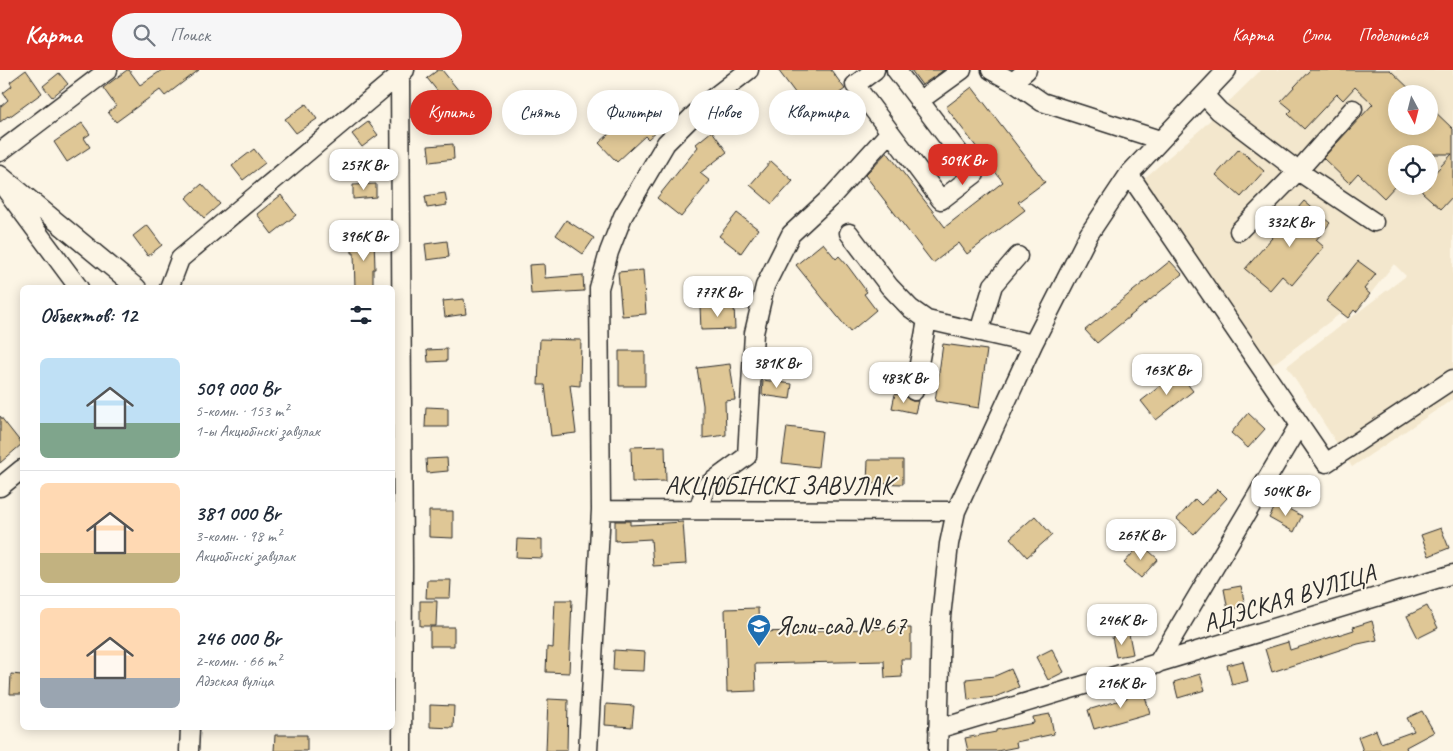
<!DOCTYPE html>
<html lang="ru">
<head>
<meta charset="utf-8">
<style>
  body { margin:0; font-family:Caveat,sans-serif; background:#f6f6f7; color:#1f2937; height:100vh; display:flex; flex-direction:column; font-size:19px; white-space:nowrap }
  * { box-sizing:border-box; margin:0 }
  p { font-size:16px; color:#747a83 }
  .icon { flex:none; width:28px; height:28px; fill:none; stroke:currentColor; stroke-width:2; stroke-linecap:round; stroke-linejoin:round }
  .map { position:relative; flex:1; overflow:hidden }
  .panel { position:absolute; left:20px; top:215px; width:375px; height:445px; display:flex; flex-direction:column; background:#fff; border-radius:8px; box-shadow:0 2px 12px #0003 }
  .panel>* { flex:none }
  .hud { position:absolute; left:410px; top:20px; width:475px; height:45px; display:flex; gap:10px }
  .needle { width:32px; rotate:173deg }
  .tools { position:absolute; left:1388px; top:15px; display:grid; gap:10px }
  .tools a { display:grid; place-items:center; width:50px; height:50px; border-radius:50%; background:#fff; box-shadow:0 2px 12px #0003; font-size:25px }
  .price { position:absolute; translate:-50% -42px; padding:0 11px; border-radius:10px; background:#fff; color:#222; font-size:16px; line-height:32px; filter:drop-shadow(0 1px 2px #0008) }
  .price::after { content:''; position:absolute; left:50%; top:30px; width:15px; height:11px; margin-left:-8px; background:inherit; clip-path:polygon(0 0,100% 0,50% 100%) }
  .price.on { background:#d93025; color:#fff }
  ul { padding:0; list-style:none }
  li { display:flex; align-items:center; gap:15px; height:125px; padding:0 20px }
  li+li { border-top:1px solid #e0e1e3 }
  li span { display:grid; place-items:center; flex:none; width:140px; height:100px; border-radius:8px; color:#555 }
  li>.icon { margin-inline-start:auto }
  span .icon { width:60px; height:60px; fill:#fffc; stroke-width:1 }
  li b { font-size:21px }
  h2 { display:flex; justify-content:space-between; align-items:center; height:60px; padding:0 20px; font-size:21px }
  .tag { padding:0 18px; border-radius:22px; background:#fff; box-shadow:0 2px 12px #0003; font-size:18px; line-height:45px }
  .tag.on { background:#d93025; color:#fff }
  header { display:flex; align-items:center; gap:30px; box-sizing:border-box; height:70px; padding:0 25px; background:#d93025; color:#fff }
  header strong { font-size:24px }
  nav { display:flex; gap:28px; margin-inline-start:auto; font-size:18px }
  .search { width:350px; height:45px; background:#f6f6f7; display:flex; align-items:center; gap:12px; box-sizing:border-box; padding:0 18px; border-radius:28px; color:#747a83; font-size:19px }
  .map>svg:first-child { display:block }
</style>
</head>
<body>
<header>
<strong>Карта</strong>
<div class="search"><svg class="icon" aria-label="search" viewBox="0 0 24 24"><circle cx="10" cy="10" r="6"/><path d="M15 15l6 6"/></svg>Поиск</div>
<nav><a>Карта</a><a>Слои</a><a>Поделиться</a></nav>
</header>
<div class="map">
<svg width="1453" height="681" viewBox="0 0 1453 681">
  <rect width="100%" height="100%" fill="#fcf5e5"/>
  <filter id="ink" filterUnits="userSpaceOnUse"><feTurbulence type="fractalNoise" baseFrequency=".02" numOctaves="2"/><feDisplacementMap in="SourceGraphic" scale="10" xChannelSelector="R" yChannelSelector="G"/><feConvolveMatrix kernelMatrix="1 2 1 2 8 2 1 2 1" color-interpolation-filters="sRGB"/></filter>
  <g filter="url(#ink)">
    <path fill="#f3e7cd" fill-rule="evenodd" d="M1261,0H1453V329L1352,397L1287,296L1406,206L1394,194L1356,242L1354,240L1348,248L1341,243L1268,298L1140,112L1201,59ZM1396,24H1429V56H1396ZM1396,84H1429V116H1396Z"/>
    <path fill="#dfc796" stroke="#2b2b2b" d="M26,0L42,23L9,47L8,46L0,52V37L8,30L3,23L12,16L10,12Z
      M127,0H129L140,15L162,0H199L165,26L160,20L116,52L108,42L116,36L103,18Z
      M438,0H442L459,21L446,32L427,8Z
      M778,0H831L845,19L811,44Z
      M911,0H944L922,15Z
      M1310,0H1390L1415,24H1396V56H1429V36L1453,59V126L1441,139L1422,122V117L1429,116V109L1452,84H1396V115L1384,128L1358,103L1349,113L1323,88L1373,34L1355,17L1343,30L1337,24L1304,59L1288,44L1292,40L1281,31Z
      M59,3L68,14L52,27L43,16Z
      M972,17L1045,112L1018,132L1025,140L967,184L959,173L933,193L865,105L887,82L945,157L1003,112L946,37Z
      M306,34L317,49L296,63L285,49Z
      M644,43L659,59L648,69L645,66L617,92L599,73L618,56L623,61Z
      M368,52L378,65L362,77L352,64Z
      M82,53L90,64L84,68L90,77L67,92L54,72Z
      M712,61L727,82L700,103L710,111L681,147L657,128L698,77L696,74Z
      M453,74L454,89L430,92L428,76Z
      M254,79L265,93L243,110L232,96Z
      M1239,79L1264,101L1241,127L1216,105Z
      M771,91L793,111L772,134L750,115Z
      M202,114L220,134L204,148L186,128Z
      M376,114V127L353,129V115Z
      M445,123L447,135L427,138L425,126Z
      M281,125L296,145L272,164L257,144Z
      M1304,131L1330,153L1316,170L1324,177L1292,215L1282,206L1270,220L1245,199Z
      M737,143L758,159L741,183L719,166Z
      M566,150L594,168L583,184L556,165Z
      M147,155L162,175L148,186L133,166Z
      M374,167L375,199H373V218H355L354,183H352V168Z
      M447,171L449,187L427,190L425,174Z
      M823,173L836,189L839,186L847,195L867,222L864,224L876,240L850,262L796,195Z
      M1170,191L1182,204L1097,273L1085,260Z
      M1358,191L1376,204L1364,219L1370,224L1356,242L1354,240L1348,248L1326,231Z
      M544,194L545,208L583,205L584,221L531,224L529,195Z
      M643,200L646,244L622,246L618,202Z
      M464,229L466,244L445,247L443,231Z
      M734,235L735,259L701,260L700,236Z
      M540,269L581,270L580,316L570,315L576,363L551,366L545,315H538Z
      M943,274L987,280L979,338L935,331Z
      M447,279V291L428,292L427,280Z
      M619,281H645V316H619Z
      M730,294L735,330L725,331L726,365L703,368V335L697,298Z
      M1178,302L1193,321L1156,350L1141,331Z
      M763,310L792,314L790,329L762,325Z
      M895,324L905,326L912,331H918L915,343L892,338Z
      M426,337L448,338V357H425Z
      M1248,343L1265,359L1248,378L1231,363Z
      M0,346L22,374L0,393Z
      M787,357L822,361L818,397L782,393Z
      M665,376L666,411L632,412L631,377Z
      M447,388L448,401L427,403L426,389Z
      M868,390H903V414L867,413Z
      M1218,419L1227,428L1194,464L1177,449L1195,429L1201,435Z
      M1277,433L1302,446L1294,462L1269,448Z
      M429,441H453V468L429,467Z
      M1035,446L1052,465L1027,487L1010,468Z
      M615,451H630V455L683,452L686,494L653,496L651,469L615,471Z
      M1441,458L1449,478L1429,486L1421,465Z
      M517,469L542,470V488L516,487Z
      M1141,474L1158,489L1141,508L1124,493Z
      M427,510H451L450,528H426Z
      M1241,516L1245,536L1228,540L1224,519Z
      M555,530H572L569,603L546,602L547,577L553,578Z
      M420,531H437L436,556H420Z
      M1427,536L1438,558L1418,568L1407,546Z
      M758,538L759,562L911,558V589H901L902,607L885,608L884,591L755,594L756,621L727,622L725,539Z
      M1372,551L1377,570L1358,574L1272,602L1265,579L1288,572L1290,580L1354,560L1353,557Z
      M430,557H454V576H430Z
      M1129,564L1133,584L1116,587L1112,567Z
      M1052,579L1064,602L1048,610L1036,587Z
      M614,580L645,582L644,601L613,600Z
      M1243,591L1248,611L1232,615L1227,595Z
      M1011,599L1019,617L995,627L968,630L966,609L995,606Z
      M11,604L22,605V624H10Z
      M1200,604L1205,620L1178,628L1174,612Z
      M1142,616L1150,643L1094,659L1088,640L1127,628L1125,621Z
      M548,629L568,630L567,681H546Z
      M606,634L634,636L632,657L605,655Z
      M430,635L454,636L453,658L430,657Z
      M1422,641L1434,662L1406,677L1407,681H1363L1358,667L1376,660L1381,673L1414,661L1407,648Z
      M1050,644L1054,664L1016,672L1017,677L997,681H968L965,668L996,662V660L1034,653L1033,647Z
      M275,665H307V681H274Z"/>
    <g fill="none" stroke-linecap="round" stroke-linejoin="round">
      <g stroke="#2b2b2b" stroke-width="21">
        <path id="minor" d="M875,0L855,15L941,130L975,104L896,0
          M991,0L1013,12L1042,32L1160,70
          M400,4L403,496L402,681
          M1013,12L1027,0
          M1204,25L1219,41L1298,101L1353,39
          M919,31L962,0
          M0,82L108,0
          M1129,104L1326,393L1453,309
          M0,105L137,218
          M3,116L79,218
          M1239,161L1298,101L1374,152
          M849,163L889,216L910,238L927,250L1033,274
          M169,218L180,189L405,0
          M979,262L993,215L1018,186
          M914,321L927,250
          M0,417L22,399
          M601,440L956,441
          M698,440L706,416L747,386L754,263L765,216L791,164L832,126L890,62
          M1157,594L1299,355
          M938,659L1453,504
          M189,681L190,658
          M588,681L601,440L599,218L609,182L623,146L666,73L705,34L749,0
          M938,681L941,547L949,474L956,441L1033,274L1089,164L1129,104L1227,0"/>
      </g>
      <use href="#minor" stroke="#fcf5e5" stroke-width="18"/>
    </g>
  </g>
  <defs>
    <g id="school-pin" transform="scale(1.25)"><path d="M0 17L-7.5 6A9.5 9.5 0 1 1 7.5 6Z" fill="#1f6fb2" stroke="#fcf5e5"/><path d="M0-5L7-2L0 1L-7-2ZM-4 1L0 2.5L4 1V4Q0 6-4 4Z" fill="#fff"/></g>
  </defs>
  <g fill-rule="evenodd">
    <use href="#school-pin" x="759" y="556"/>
  </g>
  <g text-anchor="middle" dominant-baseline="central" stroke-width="4" stroke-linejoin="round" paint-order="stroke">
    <g font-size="25" fill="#2b2b2b" stroke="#fcf5e5">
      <text x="779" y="416">АКЦЮБІНСКІ ЗАВУЛАК</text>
      <text transform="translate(1289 528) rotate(-17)">АДЭСКАЯ ВУЛІЦА</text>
    </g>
    <g font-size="25" fill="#2b2b2b" stroke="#fcf5e5" text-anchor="start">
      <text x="776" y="556">Ясли-сад № 67</text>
    </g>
  </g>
</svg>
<div class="tools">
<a><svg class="needle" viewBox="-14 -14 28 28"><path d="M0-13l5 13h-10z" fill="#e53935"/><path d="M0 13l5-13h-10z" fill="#747a83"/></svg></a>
<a><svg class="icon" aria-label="locate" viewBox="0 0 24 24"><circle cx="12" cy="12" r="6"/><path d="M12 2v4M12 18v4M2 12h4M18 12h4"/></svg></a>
</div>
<b class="price on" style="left:963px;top:116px">509K Br</b>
<b class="price" style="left:364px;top:121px">257K Br</b>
<b class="price" style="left:1290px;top:178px">332K Br</b>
<b class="price" style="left:364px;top:192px">396K Br</b>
<b class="price" style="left:718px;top:248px">777K Br</b>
<b class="price" style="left:777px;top:319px">381K Br</b>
<b class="price" style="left:1167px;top:326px">163K Br</b>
<b class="price" style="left:904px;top:334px">483K Br</b>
<b class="price" style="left:1286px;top:447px">504K Br</b>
<b class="price" style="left:1141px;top:491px">267K Br</b>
<b class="price" style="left:1122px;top:576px">246K Br</b>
<b class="price" style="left:1121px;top:639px">216K Br</b>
<div class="hud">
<a class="tag on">Купить</a>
<a class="tag">Снять</a>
<a class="tag">Фильтры</a>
<a class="tag">Новое</a>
<a class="tag">Квартира</a>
</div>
<section class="panel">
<h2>Объектов: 12<svg class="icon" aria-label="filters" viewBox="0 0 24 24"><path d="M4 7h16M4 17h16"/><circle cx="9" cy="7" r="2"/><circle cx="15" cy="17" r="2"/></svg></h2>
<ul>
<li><span style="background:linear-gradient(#bfe0f5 65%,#7fa58c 0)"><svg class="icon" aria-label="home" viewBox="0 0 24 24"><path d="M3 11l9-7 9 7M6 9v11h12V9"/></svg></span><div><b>509 000 Br</b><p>5-комн. · 153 m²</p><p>1-ы Акцюбінскі завулак</p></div></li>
<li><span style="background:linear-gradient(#ffd9b3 70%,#c2b280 0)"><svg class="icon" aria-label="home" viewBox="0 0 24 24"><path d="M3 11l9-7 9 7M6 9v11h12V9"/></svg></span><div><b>381 000 Br</b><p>3-комн. · 98 m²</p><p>Акцюбінскі завулак</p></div></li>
<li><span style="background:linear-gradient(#ffd9b3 70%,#9aa5b1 0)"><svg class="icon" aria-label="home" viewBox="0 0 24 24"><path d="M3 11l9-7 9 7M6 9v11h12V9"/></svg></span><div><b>246 000 Br</b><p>2-комн. · 66 m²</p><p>Адэская вуліца</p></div></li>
</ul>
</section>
</div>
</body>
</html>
